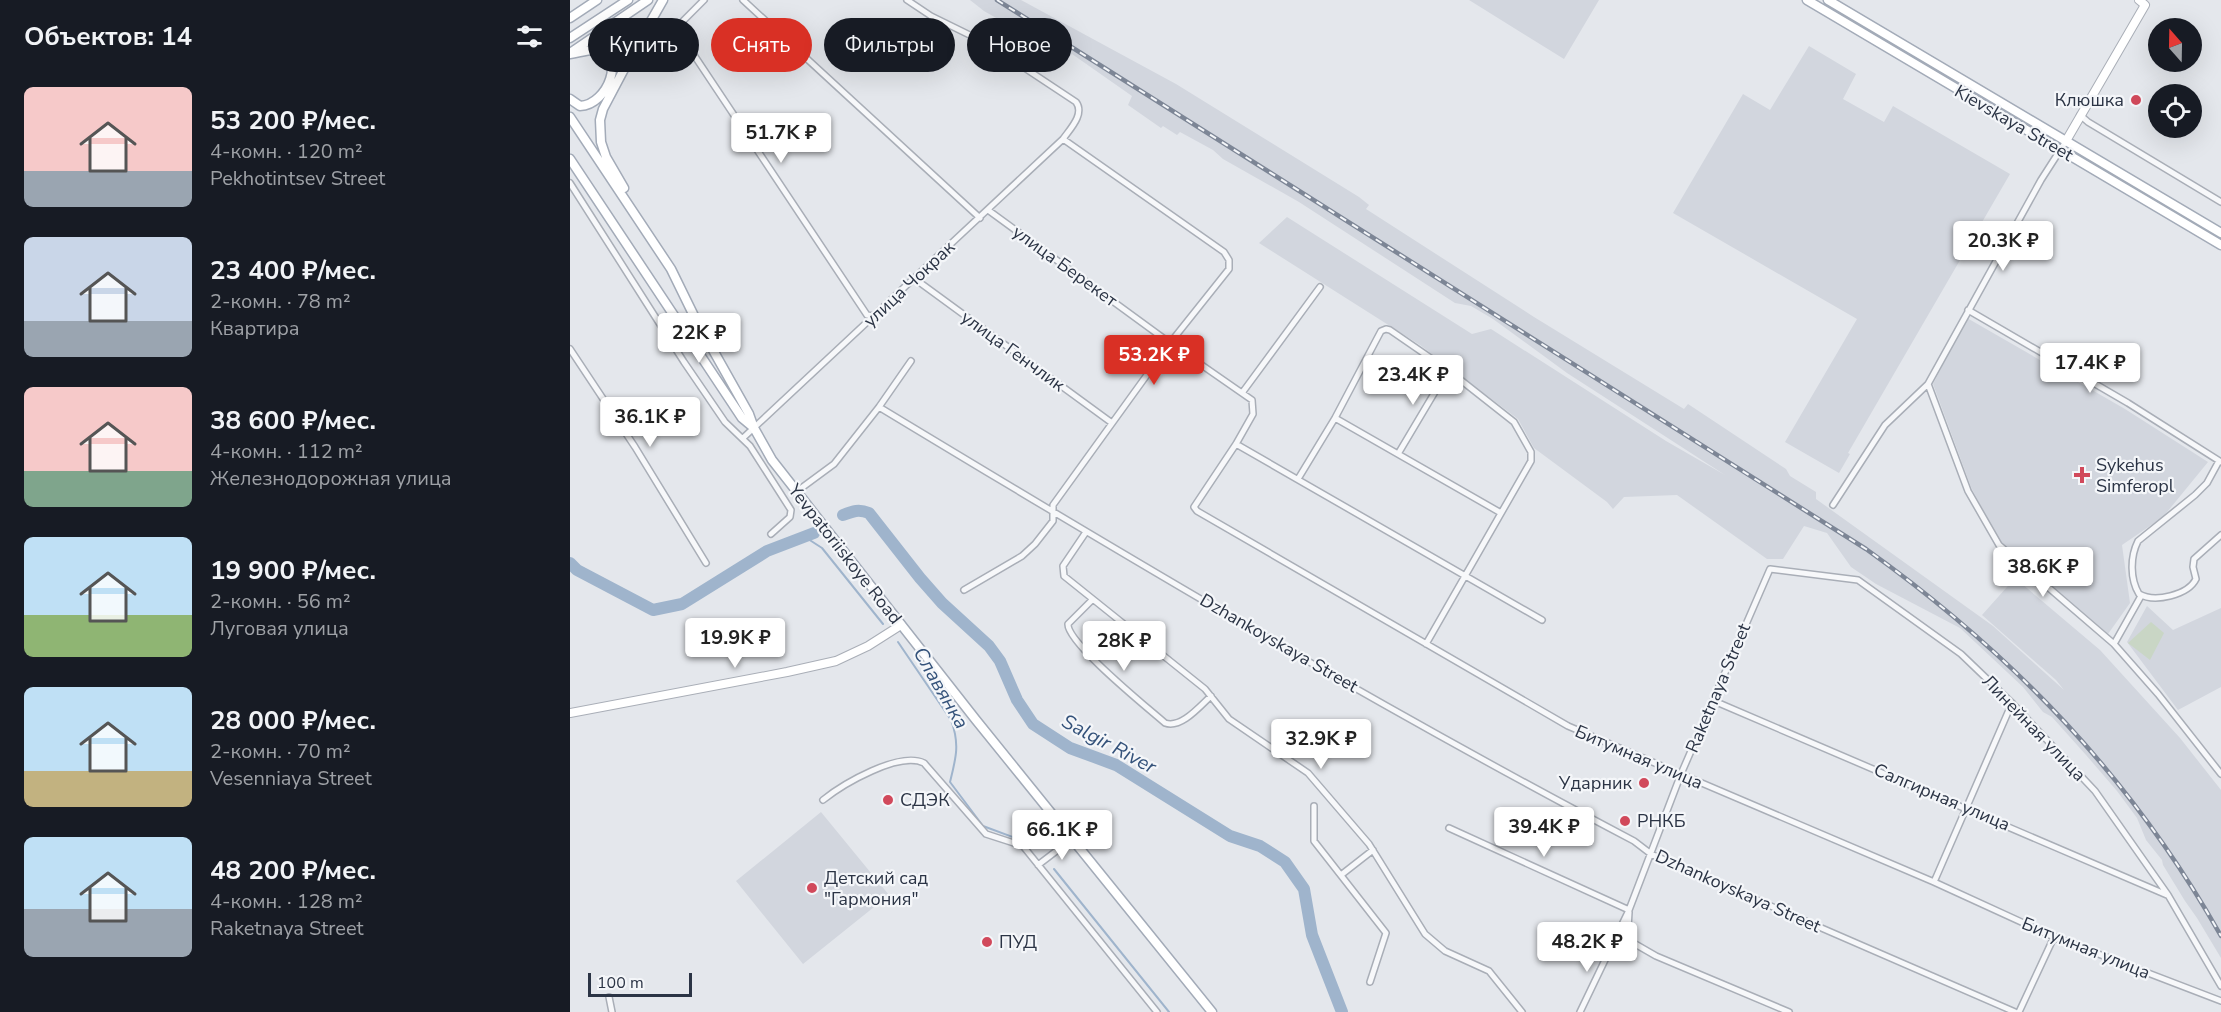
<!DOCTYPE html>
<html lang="ru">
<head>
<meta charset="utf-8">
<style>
  body { margin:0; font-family:"Nunito Sans",sans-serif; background:#242831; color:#f1f3f6; height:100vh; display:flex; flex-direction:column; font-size:22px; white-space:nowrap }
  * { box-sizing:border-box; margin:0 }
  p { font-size:20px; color:#9ea1a6 }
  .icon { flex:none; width:33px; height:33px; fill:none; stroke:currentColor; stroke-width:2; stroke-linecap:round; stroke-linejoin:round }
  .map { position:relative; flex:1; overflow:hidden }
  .drawer { display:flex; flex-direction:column; background:#171b24; width:570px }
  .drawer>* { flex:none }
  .hud { position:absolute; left:18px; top:18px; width:570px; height:54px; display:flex; gap:12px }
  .needle { width:39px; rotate:340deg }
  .buttons { position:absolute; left:1578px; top:18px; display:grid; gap:12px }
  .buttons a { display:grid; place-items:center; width:54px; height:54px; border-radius:50%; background:#171b24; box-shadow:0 6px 24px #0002; font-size:30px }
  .scale { position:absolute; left:18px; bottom:15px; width:104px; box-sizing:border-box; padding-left:6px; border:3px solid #2b3445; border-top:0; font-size:16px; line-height:21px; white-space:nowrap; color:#2b3445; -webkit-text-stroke:4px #f4f6f9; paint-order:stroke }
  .price { position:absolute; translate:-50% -51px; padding:0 14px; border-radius:6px; background:#fff; color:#222; font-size:20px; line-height:39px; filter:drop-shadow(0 2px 3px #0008) }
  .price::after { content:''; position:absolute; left:50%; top:36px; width:18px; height:14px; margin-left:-9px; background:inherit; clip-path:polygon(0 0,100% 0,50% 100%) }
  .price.selected { background:#d93025; color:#fff }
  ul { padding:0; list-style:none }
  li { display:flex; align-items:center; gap:18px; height:150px; padding:0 24px }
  li span { display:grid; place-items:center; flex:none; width:168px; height:120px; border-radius:9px; color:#555 }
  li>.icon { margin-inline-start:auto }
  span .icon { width:72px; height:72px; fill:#fffc; stroke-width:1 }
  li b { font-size:26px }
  h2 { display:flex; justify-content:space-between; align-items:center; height:72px; padding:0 24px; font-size:26px }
  .chip { padding:0 21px; border-radius:27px; background:#171b24; box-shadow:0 6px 24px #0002; font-size:21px; line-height:54px }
  .chip.selected { background:#d93025; color:#fff }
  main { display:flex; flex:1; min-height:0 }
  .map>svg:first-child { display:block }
</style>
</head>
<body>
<main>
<section class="drawer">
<h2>Объектов: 14<svg class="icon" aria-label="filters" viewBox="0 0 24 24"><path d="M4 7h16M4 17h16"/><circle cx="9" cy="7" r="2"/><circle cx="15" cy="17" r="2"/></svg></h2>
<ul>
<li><span style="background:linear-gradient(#f6c9c9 70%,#9aa5b1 0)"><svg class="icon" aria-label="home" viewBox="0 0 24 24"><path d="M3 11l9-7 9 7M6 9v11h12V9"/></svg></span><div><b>53 200 ₽/мес.</b><p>4-комн. · 120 m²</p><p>Pekhotintsev Street</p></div></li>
<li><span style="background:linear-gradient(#c9d6e8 70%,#9aa5b1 0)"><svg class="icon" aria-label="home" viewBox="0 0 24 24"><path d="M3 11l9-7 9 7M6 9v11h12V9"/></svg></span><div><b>23 400 ₽/мес.</b><p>2-комн. · 78 m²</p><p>Квартира</p></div></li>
<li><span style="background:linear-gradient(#f6c9c9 70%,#7fa58c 0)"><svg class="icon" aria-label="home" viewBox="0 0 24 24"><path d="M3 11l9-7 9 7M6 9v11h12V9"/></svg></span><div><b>38 600 ₽/мес.</b><p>4-комн. · 112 m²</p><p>Железнодорожная улица</p></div></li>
<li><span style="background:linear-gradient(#bfe0f5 65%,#8fb573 0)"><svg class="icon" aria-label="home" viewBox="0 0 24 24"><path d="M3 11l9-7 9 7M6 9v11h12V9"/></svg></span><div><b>19 900 ₽/мес.</b><p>2-комн. · 56 m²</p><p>Луговая улица</p></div></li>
<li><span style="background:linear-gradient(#bfe0f5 70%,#c2b280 0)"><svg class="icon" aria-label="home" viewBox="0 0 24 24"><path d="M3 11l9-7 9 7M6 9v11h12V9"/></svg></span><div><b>28 000 ₽/мес.</b><p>2-комн. · 70 m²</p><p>Vesenniaya Street</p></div></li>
<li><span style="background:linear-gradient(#bfe0f5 60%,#9aa5b1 0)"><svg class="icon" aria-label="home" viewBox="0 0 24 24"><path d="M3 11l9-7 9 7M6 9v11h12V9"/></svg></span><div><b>48 200 ₽/мес.</b><p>4-комн. · 128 m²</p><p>Raketnaya Street</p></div></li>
</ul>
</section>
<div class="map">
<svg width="1651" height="1012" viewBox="0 0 1651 1012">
  <rect width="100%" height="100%" fill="#e4e7ec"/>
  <path fill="#d2d6de" d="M400,0H451L606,84L789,197L799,205L796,209L964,317L1114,409L1118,404L1216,469L1220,476L1246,492V499L1423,626L1494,690L1486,680L1412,615L1445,578L1530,650L1610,738L1651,790V958L1627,918L1615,901L1593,865L1592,860L1576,840L1567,818L1547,791L1516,755L1482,717L1473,712L1453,687L1390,628L1306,584L1281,567L1257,533L1234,526L1213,559H1197L1107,495L1054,497L1043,509L1037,502L964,448L948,419L850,345L689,243L717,217L902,334L921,329L1096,441L1155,475L997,373L923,319L901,306L885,303L729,202L653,159L643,150L610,132L607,135L593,126L591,128L558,105L562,96L502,54L500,56L485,46L477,47L414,11Z
    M899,0H1029L994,59Z
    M1239,46L1286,74L1273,99L1314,122L1323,106L1440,174L1278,453L1280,454L1269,473L1215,442L1287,319L1103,213L1173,94L1200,110Z
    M1397,318L1555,409L1638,462L1593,517L1552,545L1560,603L1538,634L1431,543L1420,525L1401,487L1363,384Z
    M1577,606L1603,630L1651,608V687L1608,710L1557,642Z
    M251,812L319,895L233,964L166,881Z"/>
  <path fill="#c9d6c5" d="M1581,622L1594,633L1580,660L1558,643Z"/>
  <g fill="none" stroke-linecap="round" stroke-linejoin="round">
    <path stroke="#9fb4cc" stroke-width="2" d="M235,537L252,548L313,624
      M328,642L381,720C390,744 386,758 380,782L413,826L464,845
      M484,869L599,1012"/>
    <path stroke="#9fb4cc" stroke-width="12" d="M273,515C283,511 289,509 299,513L350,578L372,603L419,646L430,661L447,700L463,724L500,748L546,765L660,836L690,846L715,862L734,889L742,935L772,1012
      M0,563L7,570L83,610L112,604L197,551L244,533"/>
    <g stroke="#a9aeb7" stroke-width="8">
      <path id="street" d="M134,0L106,28L297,315L304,316
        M173,0L410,218
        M1510,115L1518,122L1651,202
        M0,183L114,362L155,422L180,446L221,510L220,517L201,534
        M418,210L600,343L682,400L683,414L666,444L624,507L627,511L998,726L1364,882L1484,937L1651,1001
        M345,279L542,423
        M1398,310L1558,403L1651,462
        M0,349L65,447L136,563
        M1358,384L1398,491L1429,545L1544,644L1588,694L1651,774
        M672,393L750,287
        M309,407C557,557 807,706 1064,841L1081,854L1445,1012
        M765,418L931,513
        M173,438L493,139C500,129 515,114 506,102L420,45L361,16L337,0
        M666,444L972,620
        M828,454L878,370
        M1649,461L1637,483L1625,495L1568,541C1560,557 1560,579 1569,594C1585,603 1618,595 1626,579L1623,567L1624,559L1651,535
        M728,479L765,418L811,331L816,329L820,330L878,370L944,422L961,452V461L856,644
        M226,492L264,464L309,407L341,361
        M1263,505L1315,425L1358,384L1471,180L1496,141
        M516,532L493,566L494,576L635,689L659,719L738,773L799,844L855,934L875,951L919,971L952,1012
        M394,590L452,556L465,544L483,521V505L600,343L659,269V260L654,252L493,139
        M522,600L498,624C497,643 578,708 595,723C611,729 630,706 641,696
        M1544,644L1571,596
        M1144,701L1597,895
        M253,800C273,784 329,751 354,763L416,834L453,846L587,1012
        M744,806V841L816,933L800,982
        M879,828L1059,910
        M468,865L502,839
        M771,875L803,850
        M1364,882L1442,703
        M1053,937L1086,956L1219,1012
        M1050,939L1058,928L1059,912
        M39,997L42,1012
        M1010,1012L1059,910L1111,774L1200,569L1288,580L1391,654L1442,703L1525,791L1598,895L1651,986
        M1449,1012L1484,937"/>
    </g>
    <g stroke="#a9aeb7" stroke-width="10">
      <path id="secondary" d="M1496,141L1575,5L1569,0
        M0,713L217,672L266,661L298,646L331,625"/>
    </g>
    <g stroke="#a3abb8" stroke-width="11">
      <path id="primary" d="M1237,0L1651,245
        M1258,0L1651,233
        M0,18L27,0
        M0,38L58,0
        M3,51L78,0
        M0,54C8,53 16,50 24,50C58,53 38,105 10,106L0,99
        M0,117L101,269L125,318L179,414L184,428L202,460L406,720L642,1012
        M0,159L172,418L184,428
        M54,188L36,157L31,142L30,120L33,109L61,56L93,0"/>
    </g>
    <use href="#street" stroke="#f7f8fa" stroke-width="5"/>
    <use href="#secondary" stroke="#fff" stroke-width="8"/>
    <use href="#primary" stroke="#fff" stroke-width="8"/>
    <g stroke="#7d8696" stroke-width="4.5">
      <path id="rail" d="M427,0L1296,549C1443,654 1562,778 1651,936"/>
    </g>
    <use href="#rail" stroke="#f4f6f9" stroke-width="2" stroke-dasharray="7" stroke-linecap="butt"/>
  </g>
  <g fill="#d1495b" stroke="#f4f6f9" stroke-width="2">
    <circle cx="1566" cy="100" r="6"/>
    <path d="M1509 466h6v6h6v6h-6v6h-6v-6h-6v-6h6z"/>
    <circle cx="1074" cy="783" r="6"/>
    <circle cx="318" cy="800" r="6"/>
    <circle cx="1055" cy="821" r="6"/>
    <circle cx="242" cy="888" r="6"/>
    <circle cx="417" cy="942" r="6"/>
  </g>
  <g text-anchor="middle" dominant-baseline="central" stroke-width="4.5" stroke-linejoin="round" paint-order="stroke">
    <g font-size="18" fill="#2b3445" stroke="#f4f6f9" text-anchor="start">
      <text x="1554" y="100" text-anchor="end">Клюшка</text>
      <text x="1526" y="465">Sykehus<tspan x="1526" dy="21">Simferopl</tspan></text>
      <text x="1062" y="783" text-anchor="end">Ударник</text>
      <text x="330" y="800">СДЭК</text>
      <text x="1067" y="821">РНКБ</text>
      <text x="254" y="878">Детский сад<tspan x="254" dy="21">"Гармония"</tspan></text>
      <text x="429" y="942">ПУД</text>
    </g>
    <g font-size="18" fill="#2b3445" stroke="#f4f6f9">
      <text transform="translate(1444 123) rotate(30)">Kievskaya Street</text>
      <text transform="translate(495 266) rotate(36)">улица Берекет</text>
      <text transform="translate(339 284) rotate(-43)">улица Чокрак</text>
      <text transform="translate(443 351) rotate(36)">улица Генчлик</text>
      <text transform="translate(275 554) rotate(52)">Yevpatoriiskoye Road</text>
      <text transform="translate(709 643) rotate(30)">Dzhankoyskaya Street</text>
      <text transform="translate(1148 688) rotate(-67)">Raketnaya Street</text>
      <text transform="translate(1464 728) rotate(46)">Линейная улица</text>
      <text transform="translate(1069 757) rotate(23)">Битумная улица</text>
      <text transform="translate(1372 797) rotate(23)">Салгирная улица</text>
      <text transform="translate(1168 891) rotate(24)">Dzhankoyskaya Street</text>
      <text transform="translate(1516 948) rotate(22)">Битумная улица</text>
    </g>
    <g font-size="20" font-style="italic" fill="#34527a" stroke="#f4f6f9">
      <text transform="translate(371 688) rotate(60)">Славянка</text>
      <text transform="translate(539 744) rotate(28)">Salgir River</text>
    </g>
  </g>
</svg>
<div class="buttons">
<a><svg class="needle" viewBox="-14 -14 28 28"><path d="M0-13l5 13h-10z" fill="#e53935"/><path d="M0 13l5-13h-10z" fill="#9ea1a6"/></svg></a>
<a><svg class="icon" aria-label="locate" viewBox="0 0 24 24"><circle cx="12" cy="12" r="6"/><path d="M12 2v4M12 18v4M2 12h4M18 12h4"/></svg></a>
</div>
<div class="scale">100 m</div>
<b class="price" style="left:211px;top:164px">51.7K ₽</b>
<b class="price" style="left:1433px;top:272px">20.3K ₽</b>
<b class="price" style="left:129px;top:364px">22K ₽</b>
<b class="price selected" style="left:584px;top:386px">53.2K ₽</b>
<b class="price" style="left:1520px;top:394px">17.4K ₽</b>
<b class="price" style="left:843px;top:406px">23.4K ₽</b>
<b class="price" style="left:80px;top:448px">36.1K ₽</b>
<b class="price" style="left:1473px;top:598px">38.6K ₽</b>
<b class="price" style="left:165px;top:669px">19.9K ₽</b>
<b class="price" style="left:554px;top:672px">28K ₽</b>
<b class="price" style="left:751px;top:770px">32.9K ₽</b>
<b class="price" style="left:974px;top:858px">39.4K ₽</b>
<b class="price" style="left:492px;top:861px">66.1K ₽</b>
<b class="price" style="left:1017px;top:973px">48.2K ₽</b>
<div class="hud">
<a class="chip">Купить</a>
<a class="chip selected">Снять</a>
<a class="chip">Фильтры</a>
<a class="chip">Новое</a>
</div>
</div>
</main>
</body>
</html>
